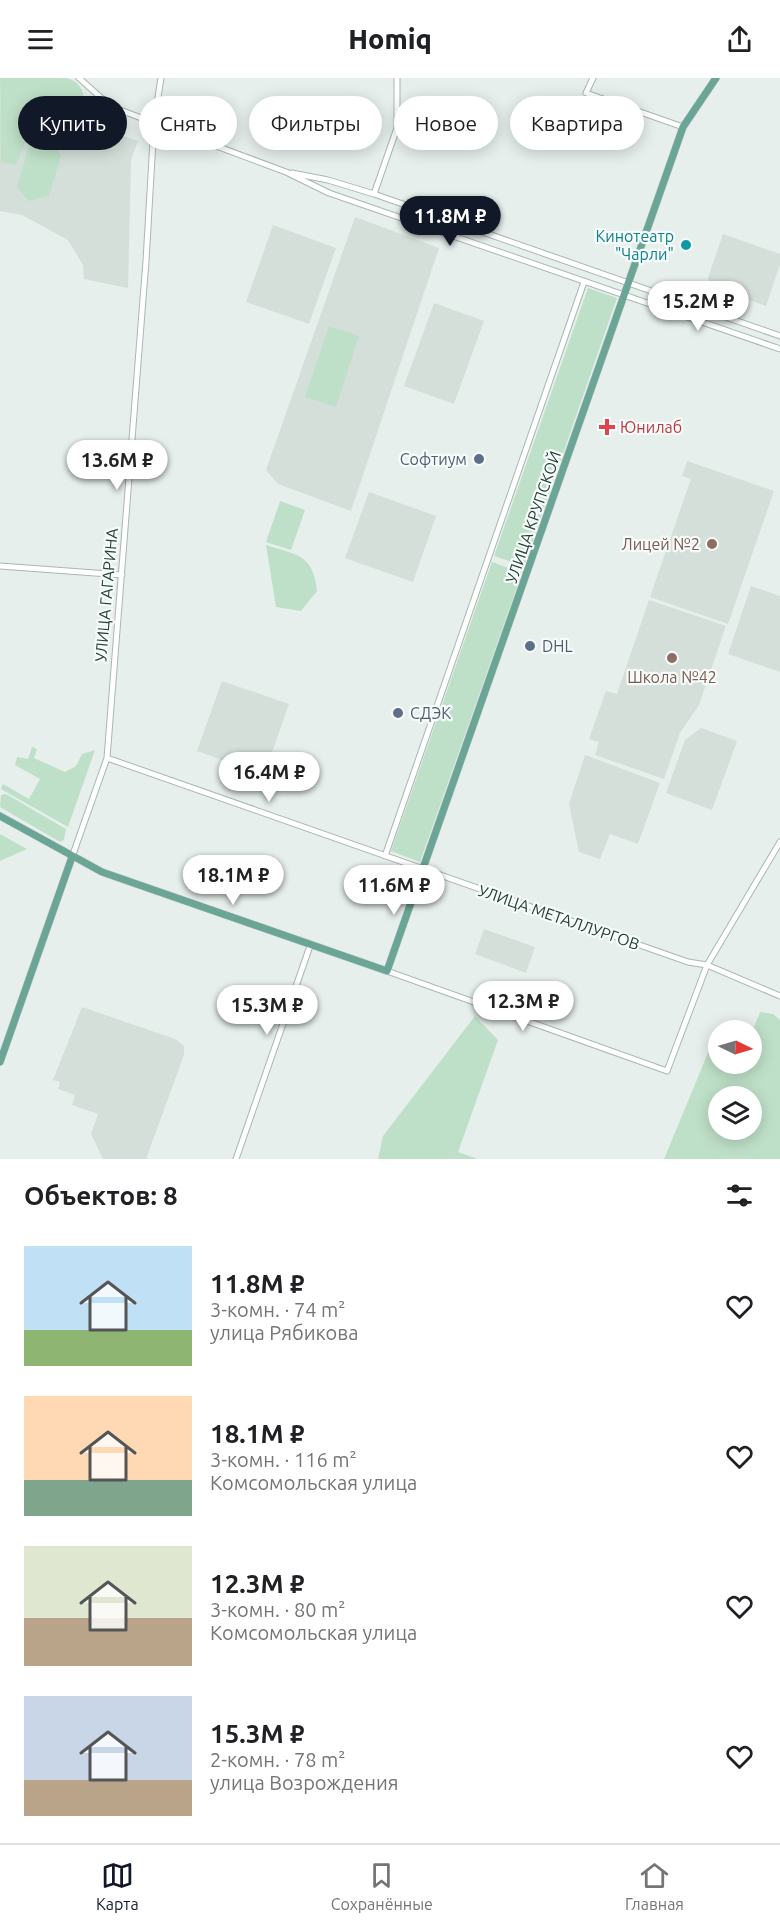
<!DOCTYPE html>
<html lang="ru">
<head>
<meta charset="utf-8">
<style>
  body { margin:0; font-family:Ubuntu,sans-serif; background:#f6f6f6; color:#202124; height:100vh; display:flex; flex-direction:column; font-size:22px; white-space:nowrap }
  * { box-sizing:border-box; margin:0 }
  p { font-size:20px; color:#757577 }
  .icon { flex:none; width:33px; height:33px; fill:none; stroke:currentColor; stroke-width:2; stroke-linecap:round; stroke-linejoin:round }
  .map { position:relative; height:1081px; overflow:hidden }
  .drawer { display:flex; flex-direction:column; background:#fff; flex:1 }
  .drawer>* { flex:none }
  .hud { position:absolute; left:18px; top:18px; width:744px; height:54px; display:flex; gap:12px }
  .needle { width:39px; rotate:95deg }
  .fabs { position:absolute; left:708px; top:942px; display:grid; gap:12px }
  .fabs a { display:grid; place-items:center; width:54px; height:54px; border-radius:50%; background:#fff; box-shadow:0 3px 15px #0003; font-size:30px }
  .price { position:absolute; translate:-50% -51px; padding:0 14px; border-radius:21px; background:#fff; color:#222; font-size:20px; line-height:39px; filter:drop-shadow(0 2px 3px #0008) }
  .price::after { content:''; position:absolute; left:50%; top:36px; width:18px; height:14px; margin-left:-9px; background:inherit; clip-path:polygon(0 0,100% 0,50% 100%) }
  .price.current { background:#111827; color:#fff }
  ul { padding:0; list-style:none }
  li { display:flex; align-items:center; gap:18px; height:150px; padding:0 24px }
  li span { display:grid; place-items:center; flex:none; width:168px; height:120px; border-radius:0px; color:#555 }
  li>.icon { margin-inline-start:auto }
  span .icon { width:72px; height:72px; fill:#fffc; stroke-width:1 }
  li b { font-size:26px }
  h2 { display:flex; justify-content:space-between; align-items:center; height:72px; padding:0 24px; font-size:26px }
  .tag { padding:0 21px; border-radius:27px; background:#fff; box-shadow:0 3px 15px #0003; font-size:21px; line-height:54px }
  .tag.current { background:#111827; color:#fff }
  header { display:flex; justify-content:space-between; align-items:center; height:78px; padding:0 24px; background:#fff; font-size:27px; font-weight:800 }
  .menu { display:flex; justify-content:space-around; align-items:center; height:84px; border-top:2px solid #e0e0e0; background:#fff; font-size:16px; color:#757577 }
  .menu a { display:grid; justify-items:center; gap:3px }
  .menu .current { color:#111827 }
  .map>svg:first-child { display:block }
</style>
</head>
<body>
<header><svg class="icon" aria-label="menu" viewBox="0 0 24 24"><path d="M4 6h16M4 12h16M4 18h16"/></svg>Homiq<svg class="icon" aria-label="share" viewBox="0 0 24 24"><path d="M12 15V3M7 8l5-5 5 5M5 13v7h14v-7"/></svg></header>
<div class="map">
<svg width="780" height="1081" viewBox="0 0 780 1081">
  <rect width="100%" height="100%" fill="#e6efeb"/>
  <path fill="#d4dfda" d="M0,33L63,37L138,63L131,82L128,210L84,201L83,187L68,162L22,137L0,133Z
    M355,139L439,170L351,433L278,406L266,392Z
    M273,147L336,170L309,246L246,224Z
    M723,156L780,176V186L766,228L712,209L708,200Z
    M434,225L484,243L454,326L404,308Z
    M687,383L774,413L728,546L650,519L691,401L682,398Z
    M369,414L436,438L413,504L345,480Z
    M751,508L780,518V594L728,576Z
    M649,522L726,548L699,627L680,655L664,701L595,677L599,664L589,661L606,613L617,616Z
    M222,603L289,626L264,697L197,673Z
    M701,650L737,663L712,732L666,715L685,662Z
    M585,677L660,705L638,766L610,756L600,781L579,774L569,726Z
    M484,851L535,869L526,895L475,876Z
    M82,929L175,961L184,968V977L146,1081H103L91,1056L98,1036L72,1027L75,1017L58,1011L60,1004L53,1002Z"/>
  <path fill="#bfe0c8" fill-rule="evenodd" d="M0,0C21,0 46,0 66,0C98,6 83,61 55,61C48,61 39,55 33,53L28,57L16,87L1,84Z
    M37,63L53,64L61,78L49,118L28,123L17,109L29,67Z
    M588,210L617,220L524,488L494,478Z
    M329,248L359,258L336,329L305,319Z
    M280,423L305,432L291,472L266,464Z
    M266,467C296,477 313,475 317,513L301,533L276,529Z
    M492,484L522,495L420,784L391,773Z
    M32,669L37,671L34,680L65,694L76,688L82,676L95,672L68,749L1,711L3,706L29,721L40,701L15,687L17,679L28,681Z
    M6,716L66,751L64,762L60,764L0,729L1,717Z
    M0,756L27,771L0,783Z
    M760,934L773,936L780,942V1081H664L720,946L745,952H718V986H752V954ZM718,1018H752V1052H718Z
    M475,938L498,962L458,1074L478,1081H378L383,1058Z"/>
  <g fill="none" stroke-linecap="round" stroke-linejoin="round">
    <g stroke="#a8b8b2" stroke-width="7">
      <path id="minor" d="M79,0L108,26L120,32L286,94L329,115L780,271
        M593,0L586,15L683,49
        M292,95L328,102L374,116L780,258
        M374,116L397,50V0
        M0,488L122,497
        M107,680L688,884L707,887L780,918
        M385,778L584,204
        M72,779L107,680L146,183L154,45L161,0
        M387,893L667,993L707,887L780,764
        M236,1081L310,868"/>
    </g>
    <g stroke="#c2cac8" stroke-width="8">
      <path id="major" d="M0,738L102,794L387,893L683,49L716,0
        M0,984L72,779"/>
    </g>
    <use href="#minor" stroke="#fff" stroke-width="5"/>
    <use href="#major" stroke="#6aa596" stroke-width="7"/>
  </g>
  <circle fill="#0f9aa8" stroke="#f7fbf9" stroke-width="2" cx="686" cy="167" r="6"/>
  <path fill="#e0444e" stroke="#f7fbf9" stroke-width="2" d="M604 340h6v6h6v6h-6v6h-6v-6h-6v-6h6z"/>
  <g fill="#5c6f8a" stroke="#f7fbf9" stroke-width="2">
    <circle cx="479" cy="381" r="6"/>
    <circle cx="530" cy="568" r="6"/>
    <circle cx="398" cy="635" r="6"/>
  </g>
  <g fill="#8d6e63" stroke="#f7fbf9" stroke-width="2">
    <circle cx="712" cy="466" r="6"/>
    <circle cx="672" cy="580" r="6"/>
  </g>
  <g text-anchor="middle" dominant-baseline="central" stroke-width="4.5" stroke-linejoin="round" paint-order="stroke">
    <g font-size="16" fill="#0d838f" stroke="#f7fbf9" text-anchor="end">
      <text x="674" y="158">Кинотеатр<tspan x="674" dy="18">"Чарли"</tspan></text>
    </g>
    <g font-size="16" fill="#be3a42" stroke="#f7fbf9" text-anchor="start">
      <text x="620" y="349">Юнилаб</text>
    </g>
    <g font-size="16" fill="#4e5e75" stroke="#f7fbf9" text-anchor="start">
      <text x="467" y="381" text-anchor="end">Софтиум</text>
      <text x="542" y="568">DHL</text>
      <text x="410" y="635">СДЭК</text>
    </g>
    <g font-size="16" fill="#24423a" stroke="#f7fbf9">
      <text transform="translate(533 439) rotate(-71)">УЛИЦА КРУПСКОЙ</text>
      <text transform="translate(106 517) rotate(-85)">УЛИЦА ГАГАРИНА</text>
      <text transform="translate(559 839) rotate(19)">УЛИЦА МЕТАЛЛУРГОВ</text>
    </g>
    <g font-size="16" fill="#785e54" stroke="#f7fbf9" text-anchor="end">
      <text x="700" y="466">Лицей №2</text>
      <text x="672" y="599" text-anchor="middle">Школа №42</text>
    </g>
  </g>
</svg>
<div class="fabs">
<a><svg class="needle" viewBox="-14 -14 28 28"><path d="M0-13l5 13h-10z" fill="#e53935"/><path d="M0 13l5-13h-10z" fill="#757577"/></svg></a>
<a><svg class="icon" aria-label="layers" viewBox="0 0 24 24"><path d="M12 4l9 5-9 5-9-5zM3 14l9 5 9-5"/></svg></a>
</div>
<b class="price current" style="left:450px;top:169px">11.8M ₽</b>
<b class="price" style="left:698px;top:254px">15.2M ₽</b>
<b class="price" style="left:117px;top:413px">13.6M ₽</b>
<b class="price" style="left:269px;top:725px">16.4M ₽</b>
<b class="price" style="left:233px;top:828px">18.1M ₽</b>
<b class="price" style="left:394px;top:838px">11.6M ₽</b>
<b class="price" style="left:523px;top:954px">12.3M ₽</b>
<b class="price" style="left:267px;top:958px">15.3M ₽</b>
<div class="hud">
<a class="tag current">Купить</a>
<a class="tag">Снять</a>
<a class="tag">Фильтры</a>
<a class="tag">Новое</a>
<a class="tag">Квартира</a>
</div>
</div>
<section class="drawer">
<h2>Объектов: 8<svg class="icon" aria-label="filters" viewBox="0 0 24 24"><path d="M4 7h16M4 17h16"/><circle cx="9" cy="7" r="2"/><circle cx="15" cy="17" r="2"/></svg></h2>
<ul>
<li><span style="background:linear-gradient(#bfe0f5 70%,#8fb573 0)"><svg class="icon" aria-label="home" viewBox="0 0 24 24"><path d="M3 11l9-7 9 7M6 9v11h12V9"/></svg></span><div><b>11.8M ₽</b><p>3-комн. · 74 m²</p><p>улица Рябикова</p></div><svg class="icon" aria-label="heart" viewBox="0 0 24 24"><path d="M12 20l-8-8c-3-5 5-10 8-4 3-6 11-1 8 4z"/></svg></li>
<li><span style="background:linear-gradient(#ffd9b3 70%,#7fa58c 0)"><svg class="icon" aria-label="home" viewBox="0 0 24 24"><path d="M3 11l9-7 9 7M6 9v11h12V9"/></svg></span><div><b>18.1M ₽</b><p>3-комн. · 116 m²</p><p>Комсомольская улица</p></div><svg class="icon" aria-label="heart" viewBox="0 0 24 24"><path d="M12 20l-8-8c-3-5 5-10 8-4 3-6 11-1 8 4z"/></svg></li>
<li><span style="background:linear-gradient(#dfe7d0 60%,#b9a48a 0)"><svg class="icon" aria-label="home" viewBox="0 0 24 24"><path d="M3 11l9-7 9 7M6 9v11h12V9"/></svg></span><div><b>12.3M ₽</b><p>3-комн. · 80 m²</p><p>Комсомольская улица</p></div><svg class="icon" aria-label="heart" viewBox="0 0 24 24"><path d="M12 20l-8-8c-3-5 5-10 8-4 3-6 11-1 8 4z"/></svg></li>
<li><span style="background:linear-gradient(#c9d6e8 70%,#b9a48a 0)"><svg class="icon" aria-label="home" viewBox="0 0 24 24"><path d="M3 11l9-7 9 7M6 9v11h12V9"/></svg></span><div><b>15.3M ₽</b><p>2-комн. · 78 m²</p><p>улица Возрождения</p></div><svg class="icon" aria-label="heart" viewBox="0 0 24 24"><path d="M12 20l-8-8c-3-5 5-10 8-4 3-6 11-1 8 4z"/></svg></li>
</ul>
</section>
<nav class="menu">
<a class="current"><svg class="icon" aria-label="map" viewBox="0 0 24 24"><path d="M3 6l6-2 6 2 6-2v14l-6 2-6-2-6 2zM9 4v14M15 6v14"/></svg>Карта</a>
<a><svg class="icon" aria-label="saved" viewBox="0 0 24 24"><path d="M7 4h10v16l-5-4-5 4z"/></svg>Сохранённые</a>
<a><svg class="icon" aria-label="home" viewBox="0 0 24 24"><path d="M3 11l9-7 9 7M6 9v11h12V9"/></svg>Главная</a>
</nav>
</body>
</html>
